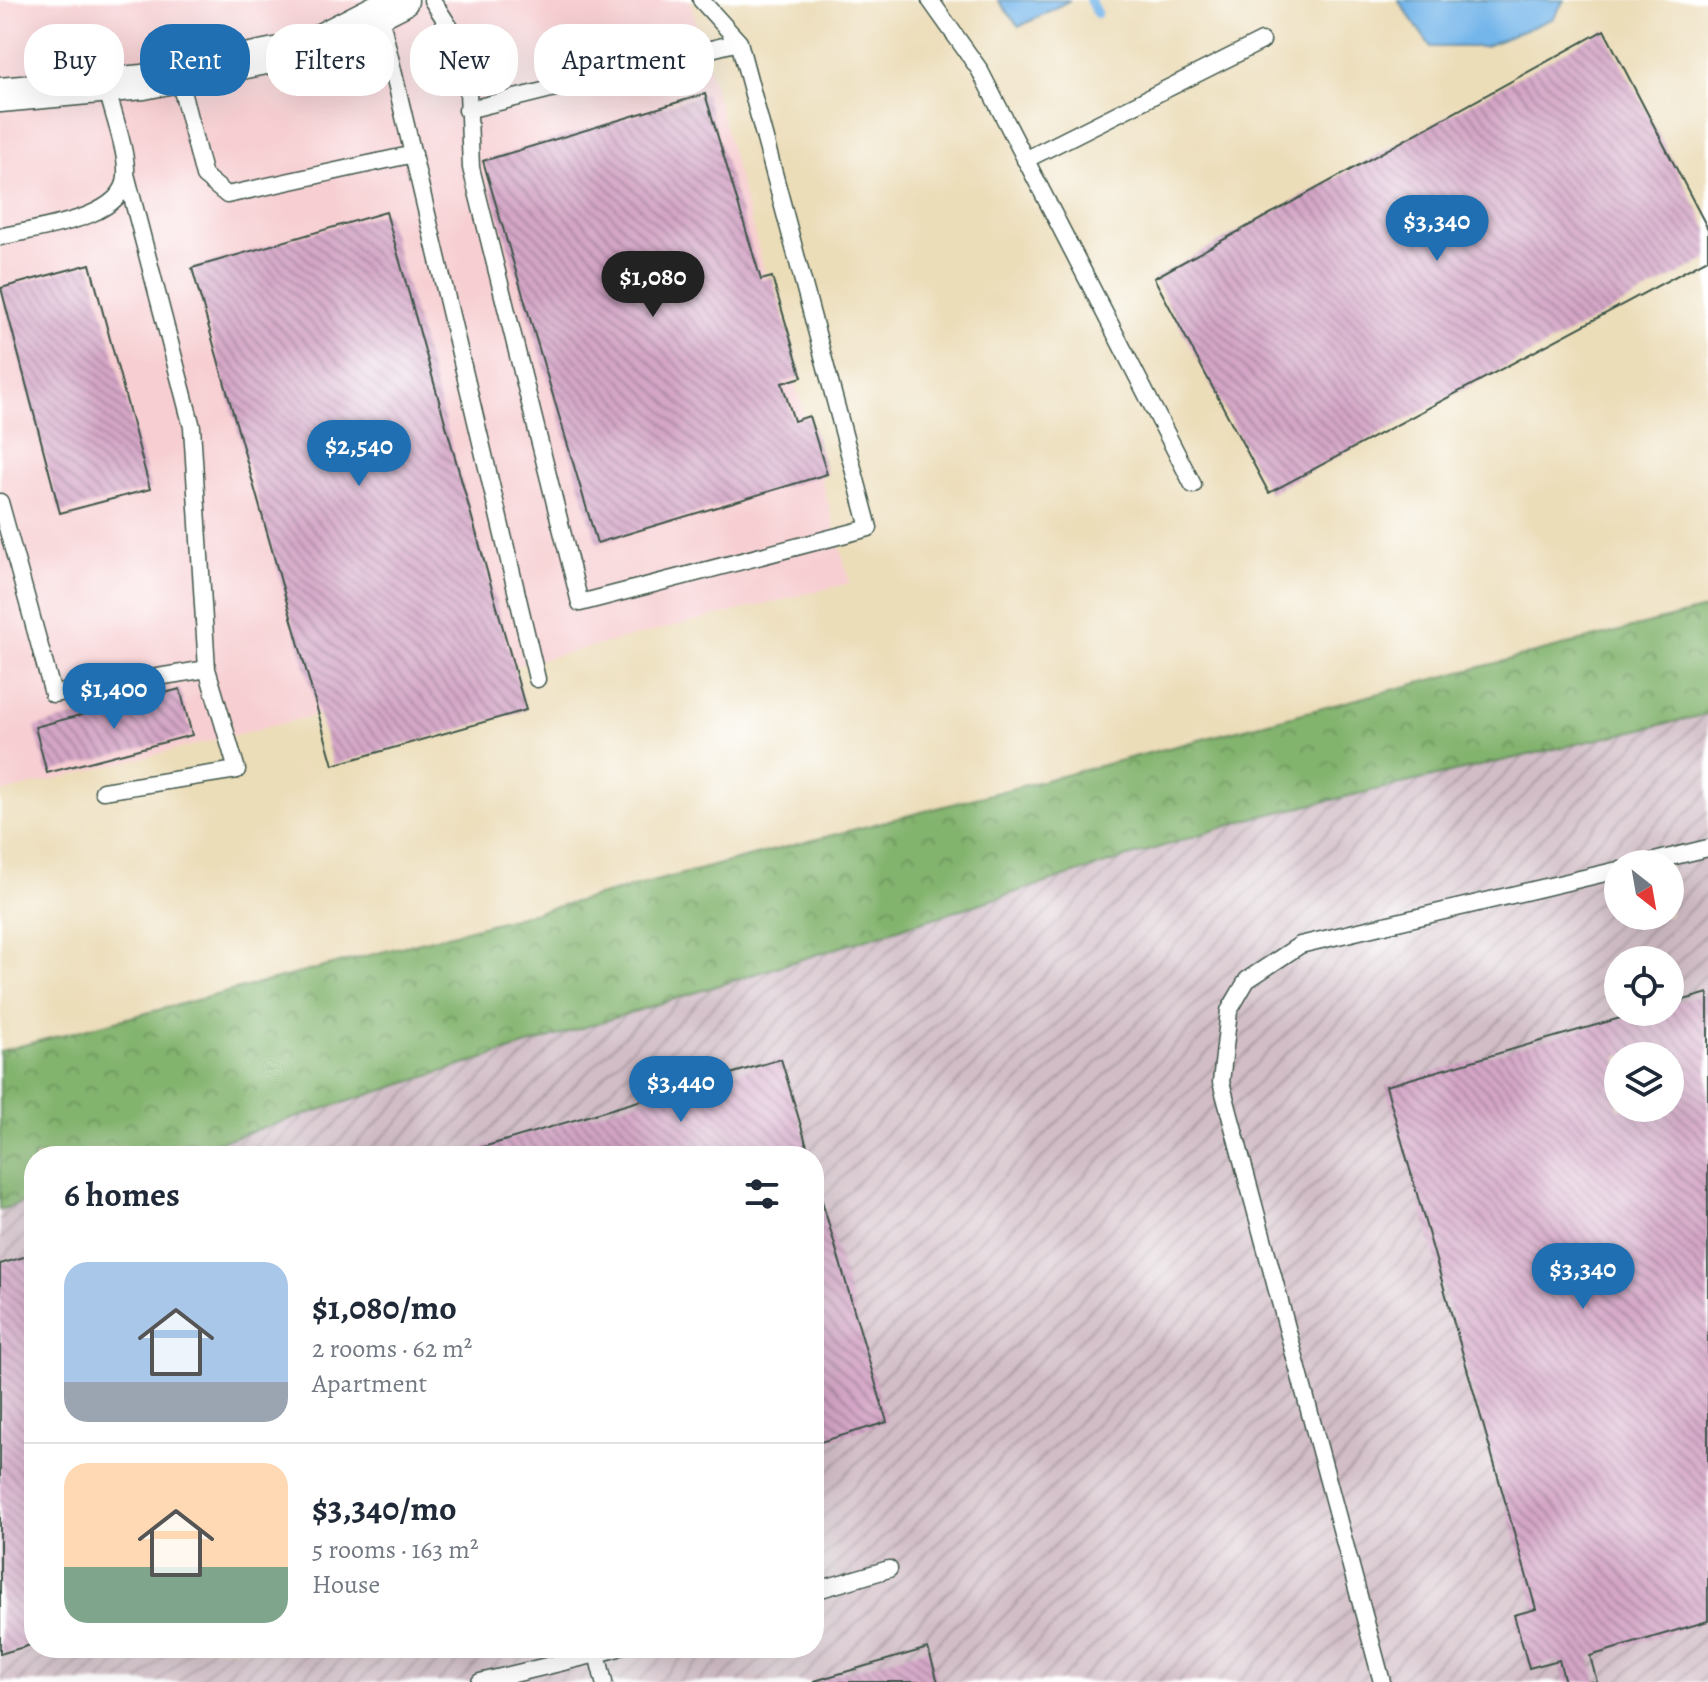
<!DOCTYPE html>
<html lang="en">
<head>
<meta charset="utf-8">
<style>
  body { margin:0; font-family:Alegreya,serif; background:#f6f6f7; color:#1f2937; height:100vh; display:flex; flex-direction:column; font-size:30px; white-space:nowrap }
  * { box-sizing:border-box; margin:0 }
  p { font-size:26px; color:#747a83 }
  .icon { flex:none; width:44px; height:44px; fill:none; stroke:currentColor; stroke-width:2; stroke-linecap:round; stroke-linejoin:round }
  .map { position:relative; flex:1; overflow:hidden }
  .panel { position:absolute; left:24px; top:1146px; width:800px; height:512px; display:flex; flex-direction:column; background:#fff; border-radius:32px; box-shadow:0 8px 32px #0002 }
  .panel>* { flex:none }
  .guide { position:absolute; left:24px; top:24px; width:800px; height:72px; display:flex; gap:16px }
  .needle { width:52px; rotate:149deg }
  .tools { position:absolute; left:1604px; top:850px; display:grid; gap:16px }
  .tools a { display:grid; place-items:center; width:80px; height:80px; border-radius:50%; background:#fff; box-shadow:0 8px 32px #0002; font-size:40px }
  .price { position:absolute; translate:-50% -68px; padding:0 18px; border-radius:28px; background:#1f6fb2; color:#fff; font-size:26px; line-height:52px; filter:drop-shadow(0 2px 4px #0008) }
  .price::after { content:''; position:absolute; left:50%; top:48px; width:24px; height:18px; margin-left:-12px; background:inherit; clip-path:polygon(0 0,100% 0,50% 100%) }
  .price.current { background:#222; color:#fff }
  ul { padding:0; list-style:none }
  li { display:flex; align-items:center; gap:24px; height:200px; padding:0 40px }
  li+li { border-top:2px solid #e0e1e3 }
  li span { display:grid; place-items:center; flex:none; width:224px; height:160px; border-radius:24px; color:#555 }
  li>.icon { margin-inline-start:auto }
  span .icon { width:96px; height:96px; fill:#fffc; stroke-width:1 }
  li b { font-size:34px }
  h2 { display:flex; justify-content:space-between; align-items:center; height:96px; padding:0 40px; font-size:34px }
  .tag { padding:0 28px; border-radius:32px; background:#fff; box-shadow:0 8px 32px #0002; font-size:28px; line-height:72px }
  .tag.current { background:#1f6fb2; color:#fff }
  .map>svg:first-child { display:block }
</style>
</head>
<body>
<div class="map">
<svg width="1708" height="1682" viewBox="0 0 1708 1682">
  <defs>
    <pattern id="industrial-furrows" width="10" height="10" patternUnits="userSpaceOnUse" patternTransform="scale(2)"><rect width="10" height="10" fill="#d2bdc6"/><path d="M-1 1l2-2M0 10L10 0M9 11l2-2" fill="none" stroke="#aa9ba2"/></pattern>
    <pattern id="forest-crowns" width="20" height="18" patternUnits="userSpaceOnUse" patternTransform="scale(2)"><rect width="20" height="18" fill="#83b46e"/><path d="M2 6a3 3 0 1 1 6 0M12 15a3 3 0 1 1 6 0" fill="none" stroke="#6b945b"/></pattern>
    <pattern id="building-back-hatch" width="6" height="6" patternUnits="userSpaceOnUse" patternTransform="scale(2)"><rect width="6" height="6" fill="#d4a5c6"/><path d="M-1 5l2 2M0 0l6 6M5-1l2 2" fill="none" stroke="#ab88a2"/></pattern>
  </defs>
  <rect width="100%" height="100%" fill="#fff"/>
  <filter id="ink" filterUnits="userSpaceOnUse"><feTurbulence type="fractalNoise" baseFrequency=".0125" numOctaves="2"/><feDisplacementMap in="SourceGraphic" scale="16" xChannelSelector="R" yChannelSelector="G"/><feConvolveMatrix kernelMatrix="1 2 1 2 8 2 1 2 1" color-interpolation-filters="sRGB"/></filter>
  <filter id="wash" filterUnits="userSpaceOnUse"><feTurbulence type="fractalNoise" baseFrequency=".006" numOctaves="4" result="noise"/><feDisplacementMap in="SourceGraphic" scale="32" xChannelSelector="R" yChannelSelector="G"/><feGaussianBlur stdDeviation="1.8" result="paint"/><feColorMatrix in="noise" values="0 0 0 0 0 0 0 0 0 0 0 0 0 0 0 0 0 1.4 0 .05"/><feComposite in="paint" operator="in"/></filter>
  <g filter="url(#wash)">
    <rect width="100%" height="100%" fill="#ecddb9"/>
    <path fill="#f7cfd2" d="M0,0H690L850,583L0,793Z"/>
    <path fill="url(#industrial-furrows)" fill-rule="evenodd" d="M1708,714V1682H0V1210L34,1199V1648H814V1156H173L1253,818ZM1618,864H1670V916H1618ZM1618,960H1670V1012H1618ZM1618,1056H1670V1108H1618Z"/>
    <path fill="url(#forest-crowns)" stroke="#517851" stroke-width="2" d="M1708,608V714L1253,818L173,1156H34V1199L0,1210V1051Z"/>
    <path fill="#75b6ea" stroke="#4a7a8f" stroke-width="2" d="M998,0H1070L1019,27Z
      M1398,0H1564L1554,18L1484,47H1431Z"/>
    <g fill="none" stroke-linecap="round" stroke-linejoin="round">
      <path stroke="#75b6ea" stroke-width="10" d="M1090,0L1097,13"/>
    </g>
    <g id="blocks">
      <path fill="url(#building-back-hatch)" fill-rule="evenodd" d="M1604,30L1708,229V259L1269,493L1154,278Z
        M705,94L761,280L772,277L802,377L782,383L794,421L809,416L827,474L597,543L483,161Z
        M386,212L526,710L333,765L192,268Z
        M90,264L150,489L60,513L1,288Z
        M180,689L192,735L47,773L35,727Z
        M1708,993V1621L1590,1656L1597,1682H1565L1559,1660L1529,1668L1514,1615L1536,1609L1386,1086L1641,1012H1670V1004ZM1618,1056H1670V1108H1618Z
        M781,1059L810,1156H456V1155Z
        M814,1174L887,1422L814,1444Z
        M34,1254V1644L0,1654V1264Z
        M928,1648L938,1682H814V1681Z"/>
    </g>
  </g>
  <g filter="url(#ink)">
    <use href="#blocks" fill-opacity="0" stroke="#3e5548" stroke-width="2"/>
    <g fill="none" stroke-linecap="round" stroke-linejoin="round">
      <g stroke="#3e5548" stroke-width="19">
        <path id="service" d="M432,0L456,37L467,65L471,168L580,603L869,528L739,42L701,0
          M930,0L979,69L1193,485
          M379,11L537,679
          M178,75L204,176L227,195L414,154
          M467,110L739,42
          M1025,160L1262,41
          M0,237C34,228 123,220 126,177C128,153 112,111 106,86
          M0,502L53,694L207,669L192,427L126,174
          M103,791L237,770L207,669
          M1642,864L1708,848
          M814,1591L889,1569
          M597,1654L618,1648
          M480,1682L597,1654L604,1682
          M1382,1682L1221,1082L1229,1011L1247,980L1300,945L1618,870"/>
      </g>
      <g stroke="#3e5548" stroke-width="37">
        <path id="minor" d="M0,95L143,82L305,49L401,0"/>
      </g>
      <use href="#service" stroke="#fff" stroke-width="16"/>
      <use href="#minor" stroke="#fff" stroke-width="34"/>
    </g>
  </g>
</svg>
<div class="tools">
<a><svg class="needle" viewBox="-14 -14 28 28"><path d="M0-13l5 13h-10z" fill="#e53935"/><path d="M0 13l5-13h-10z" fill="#747a83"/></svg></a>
<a><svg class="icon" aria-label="locate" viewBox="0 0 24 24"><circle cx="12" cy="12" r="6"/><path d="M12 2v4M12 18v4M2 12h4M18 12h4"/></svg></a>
<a><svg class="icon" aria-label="layers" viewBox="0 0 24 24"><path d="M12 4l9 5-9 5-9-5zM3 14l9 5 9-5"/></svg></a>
</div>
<b class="price" style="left:1437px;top:263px">$3,340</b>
<b class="price current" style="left:653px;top:319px">$1,080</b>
<b class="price" style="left:359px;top:488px">$2,540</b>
<b class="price" style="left:114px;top:731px">$1,400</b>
<b class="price" style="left:681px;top:1124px">$3,440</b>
<b class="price" style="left:1583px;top:1311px">$3,340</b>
<div class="guide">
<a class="tag">Buy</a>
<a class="tag current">Rent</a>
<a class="tag">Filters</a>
<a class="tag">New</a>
<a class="tag">Apartment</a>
</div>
<section class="panel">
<h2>6 homes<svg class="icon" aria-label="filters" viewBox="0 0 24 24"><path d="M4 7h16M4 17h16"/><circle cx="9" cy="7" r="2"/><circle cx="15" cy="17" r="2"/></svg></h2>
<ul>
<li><span style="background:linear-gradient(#a9c7e8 75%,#9aa5b1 0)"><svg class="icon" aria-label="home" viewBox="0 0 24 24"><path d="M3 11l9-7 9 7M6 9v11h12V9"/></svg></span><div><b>$1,080/mo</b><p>2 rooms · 62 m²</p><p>Apartment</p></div></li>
<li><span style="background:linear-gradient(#ffd9b3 65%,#7fa58c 0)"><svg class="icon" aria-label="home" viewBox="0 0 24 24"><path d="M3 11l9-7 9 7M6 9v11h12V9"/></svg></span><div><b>$3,340/mo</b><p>5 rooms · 163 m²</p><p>House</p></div></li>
</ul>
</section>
</div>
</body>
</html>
